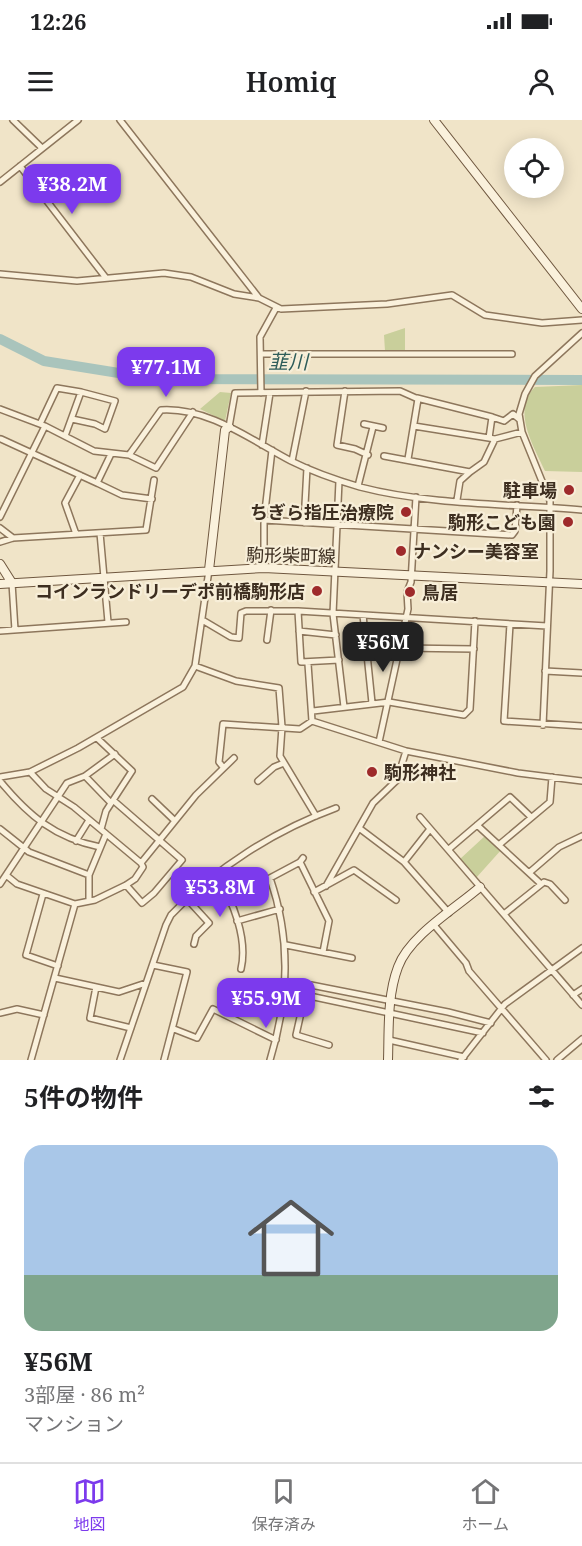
<!DOCTYPE html>
<html lang="ja">
<head>
<meta charset="utf-8">
<style>
  body { margin:0; font-family:"Noto Serif","Noto Sans JP",serif; background:#f6f6f6; color:#202124; height:100vh; display:flex; flex-direction:column; font-size:22px; white-space:nowrap }
  * { box-sizing:border-box; margin:0 }
  p { font-size:20px; color:#757577 }
  .icon { flex:none; width:33px; height:33px; fill:none; stroke:currentColor; stroke-width:2; stroke-linecap:round; stroke-linejoin:round }
  .map { position:relative; height:940px; overflow:hidden }
  .drawer { display:flex; flex-direction:column; background:#fff; flex:1 }
  .drawer>* { flex:none }
  .controls { position:absolute; left:504px; top:18px; display:grid; gap:12px }
  .controls a { display:grid; place-items:center; width:60px; height:60px; border-radius:50%; background:#fff; box-shadow:0 3px 15px #0003; font-size:30px }
  .price { position:absolute; translate:-50% -51px; padding:0 14px; border-radius:12px; background:#7c3aed; color:#fff; font-size:20px; line-height:39px; filter:drop-shadow(0 2px 3px #0008) }
  .price::after { content:''; position:absolute; left:50%; top:36px; width:18px; height:14px; margin-left:-9px; background:inherit; clip-path:polygon(0 0,100% 0,50% 100%) }
  .price.active { background:#222; color:#fff }
  ul { padding:0; list-style:none }
  li { display:grid; align-content:center; gap:12px; height:318px; padding:0 24px }
  li+li { border-top:2px solid #e0e0e0 }
  li span { display:grid; place-items:center; height:186px; border-radius:18px; color:#555 }
  li>.icon { margin-inline-start:auto }
  span .icon { width:108px; height:108px; fill:#fffc; stroke-width:1 }
  li b { font-size:26px }
  h2 { display:flex; justify-content:space-between; align-items:center; height:72px; padding:0 24px; font-size:26px }
  .status { display:flex; justify-content:space-between; align-items:center; height:42px; padding:0 30px; background:#fff; direction:ltr }
  .status svg { height:16px; fill:currentColor }
  header { display:flex; justify-content:space-between; align-items:center; height:78px; padding:0 24px; background:#fff; font-size:27px; font-weight:600 }
  .tab-bar { display:flex; justify-content:space-around; align-items:center; height:84px; border-top:2px solid #e0e0e0; background:#fff; font-size:16px; color:#757577 }
  .tab-bar a { display:grid; justify-items:center; gap:3px }
  .tab-bar .active { color:#7c3aed }
  .map>svg:first-child { display:block }
</style>
</head>
<body>
<div class="status"><b>12:26</b><svg viewBox="0 0 49 12"><path d="M0 12V9h3v3zM5 12V6h3v6zM10 12V3h3v9zM15 12V0h3v12zM26 1h20v11H26zM47 4h2v5h-2z"/></svg></div>
<header><svg class="icon" aria-label="menu" viewBox="0 0 24 24"><path d="M4 6h16M4 12h16M4 18h16"/></svg>Homiq<svg class="icon" aria-label="person" viewBox="0 0 24 24"><circle cx="12" cy="8" r="4"/><path d="M4 21q1-7 8-7t8 7"/></svg></header>
<div class="map">
<svg width="582" height="940" viewBox="0 0 582 940">
  <rect width="100%" height="100%" fill="#f0e4c8"/>
  <path fill="#c9cf9b" d="M405,208V231H385L384,215Z
    M582,265V352L545,351C534,327 511,290 535,267Z
    M220,272L231,273L225,301L200,289Z
    M486,715L502,729L476,758L460,739Z"/>
  <g fill="none" stroke-linecap="round" stroke-linejoin="round">
    <path stroke="#a9c4bc" stroke-width="10" d="M0,219L44,241L156,259L582,260"/>
    <g stroke="#8d765c" stroke-width="8">
      <path id="street" d="M13,0L42,28
        M120,0L259,178L281,189L387,184L452,175L485,195L542,203L582,200
        M20,46L106,158
        M0,62L78,0
        M0,154L77,161L164,153L191,157L234,174L259,178
        M261,234H512
        M345,271L337,325L355,329L368,335
        M261,273L260,217L276,188
        M417,278L492,297L489,318
        M0,289L45,306L94,331L129,335L156,348L193,292
        M492,297L504,301L513,294L519,299
        M40,304L57,268L81,272
        M364,304L383,308
        M414,306L495,319
        M229,307L235,273L400,271L418,279L408,339
        M65,316L81,272L115,281L105,309L95,304L72,299
        M1,319L97,363
        M262,325L270,273
        M111,334L97,363L122,375L152,379
        M129,335L161,290C208,287 251,320 291,341C313,352 336,360 360,367C429,385 510,384 582,390
        M384,336L470,352L460,361L457,380
        M292,341L306,271
        M470,352L484,342L495,319L522,312
        M339,361L333,494L344,587
        M358,366L373,307
        M0,397L45,306
        M264,400L512,415L515,411L517,385
        M304,403L307,348
        M0,408L13,418
        M100,413L108,502
        M76,414L65,383L80,355
        M0,422L13,418L146,410L154,360
        M264,448V400L272,330
        M12,463L15,510
        M363,495L372,583
        M204,501L231,517L239,518L241,493L246,491H298
        M510,504L504,601L582,606
        M0,511L126,502
        M299,511L336,515
        M267,520L271,490
        M401,528L474,529
        M339,540L301,542L298,491L547,506
        M308,544L312,601
        M195,546L236,561L279,568L282,607L280,636L316,696
        M545,551L582,553
        M313,591L389,582L464,595L470,589L475,501
        M543,605L550,451V381L522,312L519,294L525,274L535,256L582,213
        M97,618L132,651L106,691L101,709
        M379,622L408,489L407,472L411,462L416,377
        M223,647L219,642L223,604L300,609L312,601L406,631L518,653L582,661
        M30,652L46,669L74,687L141,743L196,675L234,638
        M85,656L111,683
        M0,657L30,652L78,628L183,567L195,546L209,450
        M0,661C29,696 55,718 100,727
        M258,661L274,647L284,643
        M152,679L174,700
        M114,681L182,740L154,773L142,783L126,765
        M420,697L582,885
        M477,705L541,764
        M359,708L404,742L449,793
        M0,709L29,732L89,755
        M76,721L89,700
        M500,724L550,682L552,657
        M449,729L510,677L531,697
        M300,742L329,801L323,832
        M404,742L430,709
        M530,752L559,727L582,716
        M6,755L17,764L75,784L95,780L126,765L135,759L143,747L141,743
        M217,756C233,781 248,819 241,849
        M0,764L67,663L85,656L115,634
        M326,766L373,683L397,660L406,631
        M314,772L354,750L396,780
        M43,774L26,835L58,846
        M188,780L209,803L196,816L194,824
        M89,781V755L106,714
        M504,794L544,762L550,764L565,780
        M237,801L280,789
        M434,805L466,843L469,851L546,940
        M286,825L352,838
        M153,845L187,852L164,940
        M55,858L119,872L146,863
        M311,865L448,892L491,903
        M96,867L90,898L131,908
        M305,875L296,915L329,925
        M573,875L582,869
        M283,883L300,872L305,875L483,913
        M0,893L17,889L44,895
        M174,909L197,918L213,889L276,920
        M389,920L464,937
        M31,940L75,784
        M120,940L166,805L171,795C215,748 276,710 336,688
        M270,940C289,878 291,819 270,758L300,742L303,738
        M461,940L505,884L582,828
        M557,940L582,919"/>
    </g>
    <g stroke="#6f573f" stroke-width="10">
      <path id="secondary" d="M434,0L582,189
        M0,444L12,463
        M209,450L225,310L229,307
        M0,464L264,448L582,464
        M388,940C389,910 387,876 398,847C409,816 456,788 480,767"/>
    </g>
    <use href="#street" stroke="#faf1dc" stroke-width="5"/>
    <use href="#secondary" stroke="#faf1dc" stroke-width="8"/>
  </g>
  <g fill="#9e2a2b" stroke="#f7eed8" stroke-width="2">
    <circle cx="569" cy="370" r="6"/>
    <circle cx="406" cy="392" r="6"/>
    <circle cx="568" cy="402" r="6"/>
    <circle cx="401" cy="431" r="6"/>
    <circle cx="317" cy="471" r="6"/>
    <circle cx="410" cy="472" r="6"/>
    <circle cx="372" cy="652" r="6"/>
  </g>
  <g text-anchor="middle" dominant-baseline="central" stroke-width="4.5" stroke-linejoin="round" paint-order="stroke">
    <g font-size="18" font-weight="bold" fill="#3d2e20" stroke="#f7eed8" text-anchor="end">
      <text x="557" y="370">駐車場</text>
      <text x="394" y="392">ちぎら指圧治療院</text>
      <text x="556" y="402">駒形こども園</text>
      <text x="413" y="431" text-anchor="start">ナンシー美容室</text>
      <text x="305" y="471">コインランドリーデポ前橋駒形店</text>
      <text x="422" y="472" text-anchor="start">鳥居</text>
      <text x="384" y="652" text-anchor="start">駒形神社</text>
    </g>
    <g font-size="18" fill="#3d2e20" stroke="#f7eed8">
      <text transform="translate(291 435) rotate(1)">駒形柴町線</text>
    </g>
    <g font-size="20" font-style="italic" fill="#2f5d5a" stroke="#f7eed8">
      <text x="288" y="241">韮川</text>
    </g>
  </g>
</svg>
<div class="controls">
<a><svg class="icon" aria-label="locate" viewBox="0 0 24 24"><circle cx="12" cy="12" r="6"/><path d="M12 2v4M12 18v4M2 12h4M18 12h4"/></svg></a>
</div>
<b class="price" style="left:72px;top:95px">¥38.2M</b>
<b class="price" style="left:166px;top:278px">¥77.1M</b>
<b class="price active" style="left:383px;top:553px">¥56M</b>
<b class="price" style="left:220px;top:798px">¥53.8M</b>
<b class="price" style="left:266px;top:909px">¥55.9M</b>
</div>
<section class="drawer">
<h2>5件の物件<svg class="icon" aria-label="filters" viewBox="0 0 24 24"><path d="M4 7h16M4 17h16"/><circle cx="9" cy="7" r="2"/><circle cx="15" cy="17" r="2"/></svg></h2>
<ul>
<li><span style="background:linear-gradient(#a9c7e8 70%,#7fa58c 0)"><svg class="icon" aria-label="home" viewBox="0 0 24 24"><path d="M3 11l9-7 9 7M6 9v11h12V9"/></svg></span><div><b>¥56M</b><p>3部屋 · 86 m²</p><p>マンション</p></div></li>
</ul>
</section>
<nav class="tab-bar">
<a class="active"><svg class="icon" aria-label="map" viewBox="0 0 24 24"><path d="M3 6l6-2 6 2 6-2v14l-6 2-6-2-6 2zM9 4v14M15 6v14"/></svg>地図</a>
<a><svg class="icon" aria-label="saved" viewBox="0 0 24 24"><path d="M7 4h10v16l-5-4-5 4z"/></svg>保存済み</a>
<a><svg class="icon" aria-label="home" viewBox="0 0 24 24"><path d="M3 11l9-7 9 7M6 9v11h12V9"/></svg>ホーム</a>
</nav>
</body>
</html>
